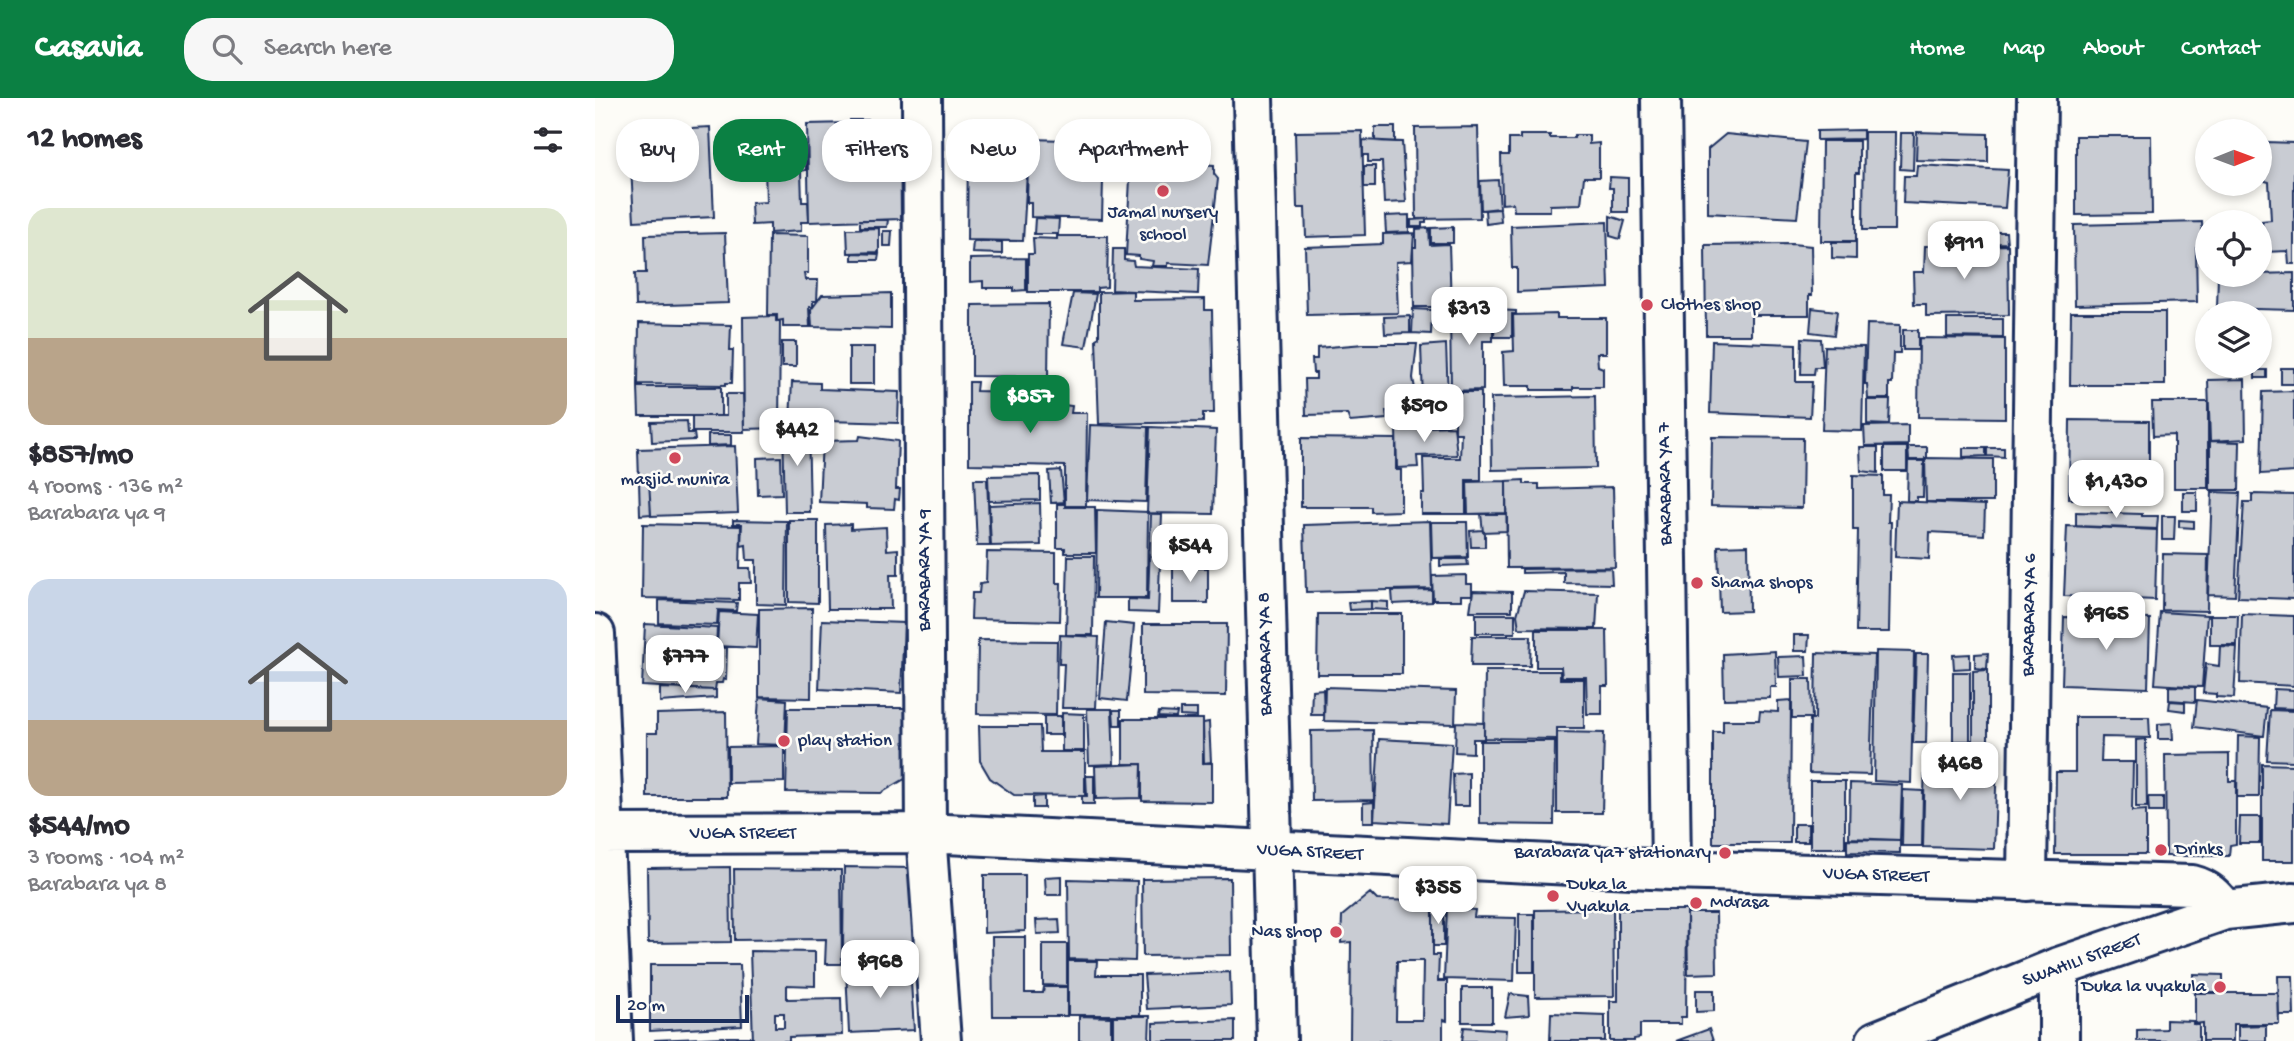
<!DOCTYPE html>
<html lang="en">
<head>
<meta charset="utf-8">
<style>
  body { margin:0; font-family:"Gochi Hand",sans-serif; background:#f7f7f7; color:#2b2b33; height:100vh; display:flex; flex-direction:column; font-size:26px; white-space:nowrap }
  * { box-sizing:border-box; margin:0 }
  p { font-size:23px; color:#7c7c81 }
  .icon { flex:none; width:38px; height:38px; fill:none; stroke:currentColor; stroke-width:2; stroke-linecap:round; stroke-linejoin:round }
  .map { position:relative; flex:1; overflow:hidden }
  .details { display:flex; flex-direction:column; background:#fff; width:595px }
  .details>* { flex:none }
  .guide { position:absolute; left:21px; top:21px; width:665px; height:63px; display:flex; gap:14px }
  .needle { width:46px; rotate:89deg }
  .buttons { position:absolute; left:1600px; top:21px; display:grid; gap:14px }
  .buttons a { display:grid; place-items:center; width:77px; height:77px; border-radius:50%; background:#fff; box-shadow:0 4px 10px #0003; font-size:35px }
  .scale { position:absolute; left:21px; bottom:18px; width:133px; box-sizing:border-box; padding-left:7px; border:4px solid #1b2f5e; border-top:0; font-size:19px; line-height:24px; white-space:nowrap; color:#1b2f5e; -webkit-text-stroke:5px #fdfcf7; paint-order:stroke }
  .price { position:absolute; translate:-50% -60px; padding:0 16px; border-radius:14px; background:#fff; color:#222; font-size:23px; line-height:46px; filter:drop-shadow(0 2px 4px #0008) }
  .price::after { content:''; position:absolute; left:50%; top:42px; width:21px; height:16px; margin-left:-10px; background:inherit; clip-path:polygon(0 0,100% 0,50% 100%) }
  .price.current { background:#0b8043; color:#fff }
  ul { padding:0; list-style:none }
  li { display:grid; align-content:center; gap:14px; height:371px; padding:0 28px }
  li span { display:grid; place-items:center; height:217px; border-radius:21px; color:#555 }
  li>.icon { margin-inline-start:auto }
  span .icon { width:126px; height:126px; fill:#fffc; stroke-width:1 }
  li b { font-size:30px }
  h2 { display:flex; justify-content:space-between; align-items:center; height:84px; padding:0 28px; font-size:30px }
  .pill { padding:0 24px; border-radius:28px; background:#fff; box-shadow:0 4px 10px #0003; font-size:24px; line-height:63px }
  .pill.current { background:#0b8043; color:#fff }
  header { display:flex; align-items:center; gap:42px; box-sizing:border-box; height:98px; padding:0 35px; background:#0b8043; color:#fff }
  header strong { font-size:33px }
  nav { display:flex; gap:38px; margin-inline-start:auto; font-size:24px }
  .search { width:490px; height:63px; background:#f7f7f7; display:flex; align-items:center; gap:18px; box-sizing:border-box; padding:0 24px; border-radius:28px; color:#7c7c81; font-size:26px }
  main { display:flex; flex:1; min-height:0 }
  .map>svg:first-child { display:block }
</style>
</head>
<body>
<header>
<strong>Casavia</strong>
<div class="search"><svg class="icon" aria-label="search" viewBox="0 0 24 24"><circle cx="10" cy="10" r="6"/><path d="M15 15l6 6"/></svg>Search here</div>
<nav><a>Home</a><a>Map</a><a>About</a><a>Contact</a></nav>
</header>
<main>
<section class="details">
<h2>12 homes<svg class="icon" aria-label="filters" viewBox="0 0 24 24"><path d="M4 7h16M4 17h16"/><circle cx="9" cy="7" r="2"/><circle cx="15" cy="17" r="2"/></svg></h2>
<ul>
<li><span style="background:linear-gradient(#dfe7d0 60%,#b9a48a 0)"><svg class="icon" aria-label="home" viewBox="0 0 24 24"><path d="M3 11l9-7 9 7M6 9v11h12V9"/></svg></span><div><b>$857/mo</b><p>4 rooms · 136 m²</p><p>Barabara ya 9</p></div></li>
<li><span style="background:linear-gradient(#c9d6e8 65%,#b9a48a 0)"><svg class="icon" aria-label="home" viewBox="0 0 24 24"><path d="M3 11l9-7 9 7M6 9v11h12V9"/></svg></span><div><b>$544/mo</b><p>3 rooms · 104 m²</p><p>Barabara ya 8</p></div></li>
</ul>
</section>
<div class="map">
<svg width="1699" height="943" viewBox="0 0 1699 943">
  <rect width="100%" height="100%" fill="#fdfcf7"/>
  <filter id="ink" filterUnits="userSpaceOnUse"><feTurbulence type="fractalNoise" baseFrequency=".0143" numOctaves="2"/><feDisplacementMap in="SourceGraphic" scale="14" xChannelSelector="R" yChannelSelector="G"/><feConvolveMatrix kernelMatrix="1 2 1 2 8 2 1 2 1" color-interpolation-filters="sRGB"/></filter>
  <g filter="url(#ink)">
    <path fill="#c9ccd3" stroke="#1b2f5e" stroke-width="2" fill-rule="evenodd" d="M255,22H276V26H305L306,121L214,124L212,26L255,25Z
      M115,29L119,119L39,123L34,33Z
      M780,29H800V44L780,43Z
      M883,29L885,120L821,121L820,30Z
      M1268,32V41L1222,42V33Z
      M767,33L770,137L711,139L710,110H702L700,34Z
      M1269,34H1300L1299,132H1268Z
      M1322,34L1393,36V64L1321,62Z
      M1306,35H1319L1318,72L1305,71Z
      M1131,36L1211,44L1202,120L1113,115V51Z
      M925,37H955V40H979V37H994V46L1004,45V79H989L986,106L955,107V113H919L918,105L907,106L906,57H914V41H925Z
      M390,38L427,39L426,73L432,74L428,143L372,142L373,51Z
      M1481,38H1556L1557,116L1481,117Z
      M434,41L509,43L507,121L436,119V105H432L433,66H435Z
      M768,42L807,44L811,104L789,105L787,64H773V57H768Z
      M210,43L211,72L206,73L207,104H213L214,124H206V133L175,135V126L157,127L156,105L171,104L170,69L136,70L135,46Z
      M1227,43H1264V75H1261V143H1226Z
      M1671,44L1699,45V166H1694L1693,153L1669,154L1667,123L1676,122L1674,84L1670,83Z
      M1664,47H1668L1667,79H1664Z
      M536,62L619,67V76L623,81L613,167L573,165V168H557L558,163L544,161V158L531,157Z
      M1322,67L1413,72L1410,110L1308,105L1309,78H1321Z
      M769,68H780V89H769Z
      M1015,79L1033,80V114H1018V90H1014Z
      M903,82L905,110L886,112L885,83Z
      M905,111L906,124L891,126L890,112Z
      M814,117V134L791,135L790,118Z
      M1015,118L1030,123L1025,141L1015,138Z
      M440,120L464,121L463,136H439Z
      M831,121V125H827V129H816V122Z
      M265,122H293L292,129H265Z
      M1012,124L1014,190L922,194V170H917L916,128Z
      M1607,124L1608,150H1601L1602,204L1480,207L1479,127Z
      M858,129V145H836V130Z
      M284,130V154L253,155L252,131Z
      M834,130L835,147L854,146L856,209H819L818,149H821V131Z
      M288,133H297L296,148H288Z
      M1363,134H1411L1412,145L1363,146Z
      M130,135L133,205L41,208L40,175H51L50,137Z
      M819,135L817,163L801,164L803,215L712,217L710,149L788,146V136Z
      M174,137L213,138V175H209L210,182H223L222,203H218V209H214L215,229H188V222L182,223V217H173Z
      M462,138H513L512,189L502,190V194H433V156H439L438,140L462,141Z
      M378,143L407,144V156L377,155Z
      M1237,144H1261V161L1237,160Z
      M1197,146L1216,148L1217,197H1214V217H1156V237H1111L1110,147Z
      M1413,147L1414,217L1331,218V206H1319L1318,174H1329L1330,148Z
      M518,151H529V162L538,163L539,168L604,171L603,196L517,192Z
      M257,155L284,156L283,162H257Z
      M431,160V192L419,193V190H388V183L375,184V161Z
      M1699,175V212L1622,210L1623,177Z
      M538,193V202L610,201V212H617L619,315H608V324L504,326L501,241L504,239V194Z
      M296,195V231L217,229L216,212L227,197Z
      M478,195L501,196L491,249L468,246Z
      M454,206L453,279L377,278V207Z
      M1217,210L1242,213L1239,237L1215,234Z
      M818,211L837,212L836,236L817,235Z
      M855,212H898V243H888V292L856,293Z
      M900,212L921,213V216H917V239H899Z
      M1644,212V215H1615V213Z
      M1476,214H1570V287H1475Z
      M962,216V220H1011V255H1002L1003,268L1008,270V289H978V292H936V288H909L908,254L919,253L918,217Z
      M181,218V223H185L184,330L149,331L148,219Z
      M815,218V235L790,236L789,219Z
      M1352,221H1408V240L1352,239Z
      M44,225L136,227L135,252H138L137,285H131V287L43,286Z
      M1272,226L1305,227V255H1298L1297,285H1294V301H1273L1272,286H1270Z
      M1308,232H1323V252H1308Z
      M1207,240L1226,241L1228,269H1220L1219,276H1206Z
      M1324,240L1410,241V320L1323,319Z
      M1117,243L1201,246V284H1217L1215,319L1115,315Z
      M187,244H201V269H187Z
      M769,246H822L818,280L824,313H791L792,321L755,324L752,316L711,317L710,281H721V275H718L717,261H722V250Z
      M851,246L854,326L829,327L826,248Z
      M1230,248L1269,249L1267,333L1227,332Z
      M254,249H279V286H254Z
      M1686,270H1699V286H1686Z
      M1660,272H1672V280H1660Z
      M1650,281L1651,341L1615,343L1613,282Z
      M197,284L225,285V291L304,294L303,325L195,322Z
      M374,284H382L381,293L468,295L469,307L477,308L476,315H492L491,408H470V368L374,366Z
      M43,289H126V318H44Z
      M1699,293V374L1666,376L1668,294Z
      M860,294H886V382H871V416H826V395H829L828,360H865L866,335H860Z
      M131,296H148L149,334H97V318H131Z
      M1000,298L1001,370L897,372L896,300Z
      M1272,302H1295L1294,327L1272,326Z
      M1557,304H1613V390H1579V337L1558,338Z
      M1475,322L1554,323V401H1474Z
      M92,323L93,335H99L100,342L57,344L56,324Z
      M213,326L215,414H190L188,327Z
      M495,327L553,329L551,404L492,402Z
      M1313,327V347L1270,348L1269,328Z
      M859,328L862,357L822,358L823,369L802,370L801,330Z
      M555,329L621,332L618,416L552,415Z
      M113,337H136V347L113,348Z
      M265,338L303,343L301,391H305L304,402L300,401L299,411L272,410V406L224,404L227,343L264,342Z
      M1117,339L1208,340L1207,410L1116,408Z
      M706,340L801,341V372H806V413L776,414V409H706Z
      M1615,343L1645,344L1644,392H1615Z
      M140,348L143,415L56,418L54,382L44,383L43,351Z
      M1265,349H1283V375L1266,373Z
      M1289,349H1312V373H1289Z
      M1313,349H1332V359L1331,362H1314Z
      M1368,350H1391V358L1368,359Z
      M1392,350H1409V359L1392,358Z
      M186,359L187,396L163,397L162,360Z
      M1330,360L1398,361V404H1331Z
      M1313,363H1329L1328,399H1322V403H1312Z
      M466,372L469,404L456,405L454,373Z
      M445,377V402L394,403L393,378Z
      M1258,377L1288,378V397H1294L1293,424H1296L1294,534H1261L1263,432H1258Z
      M379,381H392L395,448H382Z
      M929,382V386H944V391L1018,389L1020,469L912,470L911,383Z
      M44,383H54L56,416L45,417Z
      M911,383V415L873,416L872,384Z
      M1588,394H1602V413H1588Z
      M1617,394L1645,395L1640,498L1613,497Z
      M1657,396L1699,397V501L1643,499L1649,404H1657Z
      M1302,403L1390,407L1389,437L1335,434L1334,461L1300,459Z
      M445,405L446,447L396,448L394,407Z
      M462,406H470V409H500L501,455H470V450H462Z
      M502,412L553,414L552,500H501Z
      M1481,414L1547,416V418H1563L1562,431L1481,428Z
      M556,416H567L563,515L533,514V501L553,502Z
      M886,416H912V433L888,434Z
      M1567,418H1580L1579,442H1567Z
      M138,422L192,423L191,507L161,506V462H152L151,447L146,448L147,426H138Z
      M194,422H223V505L194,504Z
      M1584,422L1599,423V430L1584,429Z
      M835,423L837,491L711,494L709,427Z
      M836,424H872L873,459L837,460Z
      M48,426L146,428L145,470H155L156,485H144V502L47,500Z
      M256,426V431L291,429L292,452L303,451V477H295L296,511H233L231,427Z
      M1472,428L1562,432L1560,502L1469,498Z
      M887,432L890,435V449H876L875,433Z
      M1153,447L1154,513L1125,514L1123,448Z
      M392,454L461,455V485H466L465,523L376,521L377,495H384L385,486L391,485Z
      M1568,456L1613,457L1612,513L1567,512Z
      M473,458H499L498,537H471Z
      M845,461H872L873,467L845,468Z
      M578,466H595V470H613V505H578Z
      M1016,470L1017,486L969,485V474L927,475V471Z
      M871,477V486H877V497H866V502H838L837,478Z
      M837,492V504L798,506L797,493Z
      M878,493L917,494V513H875Z
      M929,493L1003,495L1001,531L924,530L922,517Z
      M64,502L142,505L141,513L123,512L122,527L64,525Z
      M776,503V511L754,512L753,504Z
      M776,503L793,504V512L776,511Z
      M217,510L216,600L164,599V511Z
      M124,514L163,516L161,550L122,548Z
      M1565,514L1612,517L1607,589L1560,586Z
      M723,516H807V576H722Z
      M881,516H920V535H881Z
      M1647,516L1699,518V588L1645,585Z
      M1615,517H1643L1642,547H1615Z
      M1469,519L1555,521L1553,590L1467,587Z
      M227,522L309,525L306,595L224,591Z
      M511,524L539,527L532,603L505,600Z
      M50,526L122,530L121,549L132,550L131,582L128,581L127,585H121L120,592L47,588Z
      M548,526H632L631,598L548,597Z
      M941,532H1012L1013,588H1007V616H992L991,579H967L966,569H941Z
      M465,537L504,539L501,610H467L469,566H464Z
      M1199,537H1214L1213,553H1199Z
      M877,538H936L935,568H876Z
      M383,542L462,543L461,617L382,616Z
      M1625,548L1642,549L1639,600L1621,599V596L1608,595L1611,566L1624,568Z
      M1180,553L1181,589H1175V600L1129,601L1128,556Z
      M1281,553L1319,554L1316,685L1279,683Z
      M1221,555L1279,557L1275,677L1214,675L1215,621H1220Z
      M1393,555L1392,571L1380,570V556Z
      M1321,556H1333L1331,645H1318Z
      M1375,556V570L1359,571L1358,557Z
      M1211,558L1212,578L1184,579L1183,559Z
      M1393,572V644H1378V573Z
      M890,573H965V581H989V630H962V641L889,640Z
      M1358,574H1375V643H1358Z
      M1197,581H1216L1217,620H1197Z
      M1574,588L1600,589V604L1574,602Z
      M730,589L861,593L860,626L729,623Z
      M65,590L121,592V600L65,604Z
      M728,591L729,617H716L717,592Z
      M1679,591L1699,592V611L1678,610Z
      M164,600L192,602L190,647L161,646Z
      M1196,602L1195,745H1118V634H1128V622H1164L1165,613L1183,614V603Z
      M1602,602L1672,610L1669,638L1599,629Z
      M1575,603L1590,604V613L1574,611Z
      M193,610H311L313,679L286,695L191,694Z
      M492,611H517L519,666L494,667Z
      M585,611H602V619L585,618Z
      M518,612H526V627H519Z
      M1675,612L1699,613V663L1672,662Z
      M131,614L132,699H52V635H62V616Z
      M564,614L582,615L581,620L563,619Z
      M467,615L489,616V653H467Z
      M449,618H466V637H449Z
      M1480,619H1554L1555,640L1507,639L1506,664H1538L1537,713L1551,712V756H1460L1461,674H1480Z
      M528,621H608V665H617V704L547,703V666H528Z
      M614,624L616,664L609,665L608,625Z
      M861,624L889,625V641H878V655L860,654Z
      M1577,625L1578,641H1563V626Z
      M384,628H445L446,654H490V698L419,697L395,680L385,663Z
      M778,632L779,702L717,703L716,633Z
      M962,634L1009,635L1007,715H962Z
      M1643,638L1665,639L1664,699H1642Z
      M784,641L857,645L852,726L779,722Z
      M1551,641L1552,709H1541V642Z
      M885,643H960L959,727L885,726Z
      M189,648V684L133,685V649Z
      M1330,656L1402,659L1399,751L1328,749Z
      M1634,656V683H1641V746L1635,747L1634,758H1571L1570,657Z
      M547,666L546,700L501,701L500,668Z
      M1667,666L1699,667V763H1667Z
      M874,675V708H859L858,676Z
      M491,678H499V706H487V698H492Z
      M1215,683H1250V750H1215Z
      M1255,685L1307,687L1305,742L1254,740Z
      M1308,692L1328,693L1327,748H1307Z
      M449,698V710H438V699Z
      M1553,699H1568V714H1554Z
      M779,704V724H768V705Z
      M1645,719H1665V745H1644Z
      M1199,726H1213V744H1199Z
      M1252,741L1305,742V755L1252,754Z
      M135,769L136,844L53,845L52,770Z
      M249,769L319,770V851H248Z
      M139,771L246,772L247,866H230L231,841L140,842Z
      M389,777H430V833L389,835Z
      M466,778V797H451L450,779Z
      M635,780L636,857L548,858L547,781Z
      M473,781L542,783L540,863L474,861Z
      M775,795L782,802L838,803V857H844L843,883H852V923L848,922V943H755L756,844L746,845L747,818ZM802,863H828L827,922H801Z
      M838,807L849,808V848H838Z
      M852,810L880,812L879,819L921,820L919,883L849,881Z
      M1018,811L1019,898L940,899V812Z
      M1023,812H1092L1091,919H1086V926H1045V940L1039,941V943H1015V903H1023Z
      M1092,815H1121L1122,875L1093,876Z
      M924,816H939V874H924Z
      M464,821L465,835L442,836L441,822Z
      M397,839H430V895H448L449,889H472V918H398Z
      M448,846H472V888L448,887Z
      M249,851L306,852V863H249Z
      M155,853L220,854V888L192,887V901L246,900L247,937L194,939V943H158ZM180,915H189V929H180Z
      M473,863H502L501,877H545V917H473Z
      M55,867H145L147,928L55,933Z
      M315,868L319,932L254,935L251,871Z
      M635,874L636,907L552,911L549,877Z
      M1598,876L1628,877V894H1598Z
      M1683,878H1698L1699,917H1684Z
      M867,890H897V924H867Z
      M1101,892H1119V913L1101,914Z
      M1600,895H1683L1684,926H1638V943H1608V925L1600,926Z
      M915,896L933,898L934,917L910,919Z
      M956,915L1010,917V943H955Z
      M484,918L516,919V943H484Z
      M518,918H555L554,943H518Z
      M640,922V943H558V925Z
      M1571,922L1598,923V926H1604V943H1542V932L1571,931Z
      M1671,927V943H1643V928Z
      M869,929L911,932L910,943H867Z
      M1114,931L1118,943H1081Z
      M129,939V943H60V942Z
      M132,939H156L155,943H132Z"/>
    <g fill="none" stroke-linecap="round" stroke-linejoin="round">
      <g stroke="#1b2f5e" stroke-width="44">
        <path id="minor" d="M327,0L331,735L346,943
          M658,0L682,943
          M1066,0L1076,772
          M0,536L18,943
          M0,736L331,735L1076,772L1597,787C1613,791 1620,800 1630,812
          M1432,783L1442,0
          M1464,869V943
          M1281,943L1464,869L1630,812L1699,805"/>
      </g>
      <use href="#minor" stroke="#fdfcf7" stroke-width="38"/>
    </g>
  </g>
  <g fill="#d1495b" stroke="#fdfcf7" stroke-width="2.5">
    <circle cx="568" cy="93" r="7"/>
    <circle cx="1052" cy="207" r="7"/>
    <circle cx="80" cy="360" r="7"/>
    <circle cx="1102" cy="485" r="7"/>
    <circle cx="189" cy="643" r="7"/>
    <circle cx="1566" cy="752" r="7"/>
    <circle cx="1130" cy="755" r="7"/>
    <circle cx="958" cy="798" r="7"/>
    <circle cx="1101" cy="805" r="7"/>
    <circle cx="741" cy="834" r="7"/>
    <circle cx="1625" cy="889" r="7"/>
  </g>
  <g text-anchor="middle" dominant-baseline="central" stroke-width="5" stroke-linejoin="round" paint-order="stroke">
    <g font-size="19" fill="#1b2f5e" stroke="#fdfcf7" text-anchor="start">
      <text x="568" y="115" text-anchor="middle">Jamal nursery<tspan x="568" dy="22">school</tspan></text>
      <text x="1066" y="207">Clothes shop</text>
      <text x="80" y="382" text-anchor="middle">masjid munira</text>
      <text x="1116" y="485">Shama shops</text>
      <text x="203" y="643">play station</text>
      <text x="1580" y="752">Drinks</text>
      <text x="1116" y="755" text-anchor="end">Barabara ya7 stationary</text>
      <text x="972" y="787">Duka la<tspan x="972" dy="22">Vyakula</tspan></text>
      <text x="1115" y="805">Mdrasa</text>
      <text x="727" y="834" text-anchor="end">Nas shop</text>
      <text x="1611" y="889" text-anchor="end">Duka la vyakula</text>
    </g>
    <g font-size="19" fill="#1b2f5e" stroke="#fdfcf7">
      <text transform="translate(1071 386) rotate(-91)">BARABARA YA 7</text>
      <text transform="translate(330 472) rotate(-90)">BARABARA YA 9</text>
      <text transform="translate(1435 517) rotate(-89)">BARABARA YA 6</text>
      <text transform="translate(671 556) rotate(-91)">BARABARA YA 8</text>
      <text x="148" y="736">VUGA STREET</text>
      <text transform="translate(715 755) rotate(3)">VUGA STREET</text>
      <text transform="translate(1281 778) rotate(2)">VUGA STREET</text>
      <text transform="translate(1487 863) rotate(-20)">SWAHILI STREET</text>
    </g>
  </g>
</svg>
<div class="buttons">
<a><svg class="needle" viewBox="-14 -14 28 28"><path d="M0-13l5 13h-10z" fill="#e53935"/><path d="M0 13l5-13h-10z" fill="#7c7c81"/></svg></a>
<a><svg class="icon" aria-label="locate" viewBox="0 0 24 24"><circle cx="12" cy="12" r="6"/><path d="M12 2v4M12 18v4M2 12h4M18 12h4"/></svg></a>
<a><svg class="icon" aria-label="layers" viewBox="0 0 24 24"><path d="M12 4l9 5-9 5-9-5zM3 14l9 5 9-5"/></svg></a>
</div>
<div class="scale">20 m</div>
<b class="price" style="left:1369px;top:183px">$911</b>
<b class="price" style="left:874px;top:249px">$313</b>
<b class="price current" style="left:435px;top:337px">$857</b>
<b class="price" style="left:829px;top:346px">$590</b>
<b class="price" style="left:202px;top:370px">$442</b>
<b class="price" style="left:1521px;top:422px">$1,430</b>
<b class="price" style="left:595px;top:486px">$544</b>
<b class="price" style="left:1511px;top:554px">$965</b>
<b class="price" style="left:90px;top:597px">$777</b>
<b class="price" style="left:1365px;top:704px">$468</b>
<b class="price" style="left:843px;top:828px">$355</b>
<b class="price" style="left:285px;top:902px">$968</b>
<div class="guide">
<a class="pill">Buy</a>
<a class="pill current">Rent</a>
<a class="pill">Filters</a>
<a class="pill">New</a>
<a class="pill">Apartment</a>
</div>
</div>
</main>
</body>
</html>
